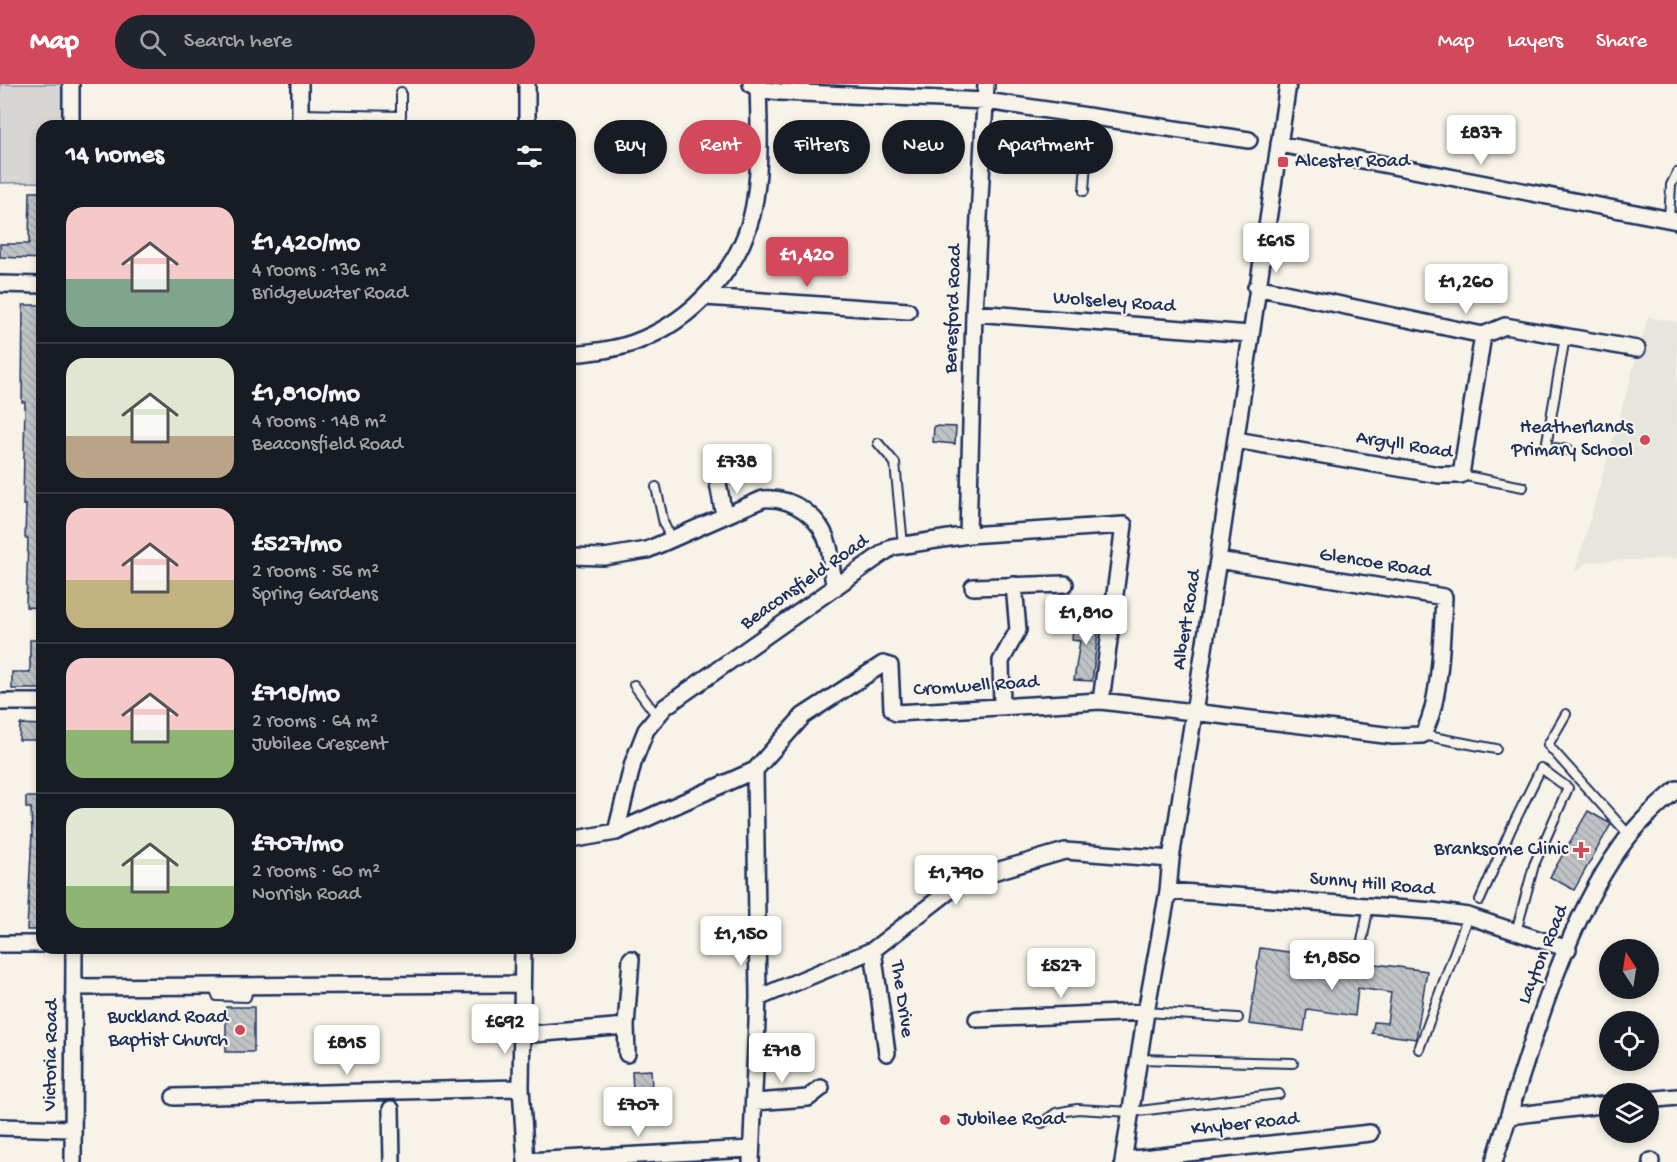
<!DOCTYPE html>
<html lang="en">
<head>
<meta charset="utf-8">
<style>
  body { margin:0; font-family:"Gochi Hand",sans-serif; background:#20242c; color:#f1f3f6; height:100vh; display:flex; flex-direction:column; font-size:22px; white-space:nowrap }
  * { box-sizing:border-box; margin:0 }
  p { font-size:20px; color:#9ea1a6 }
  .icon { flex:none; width:33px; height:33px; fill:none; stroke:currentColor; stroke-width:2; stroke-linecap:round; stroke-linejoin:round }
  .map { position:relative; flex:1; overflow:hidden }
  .side { position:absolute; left:36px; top:36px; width:540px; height:834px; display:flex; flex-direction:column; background:#171b24; border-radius:18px; box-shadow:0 3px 9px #0003 }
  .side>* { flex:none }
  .top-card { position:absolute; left:594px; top:36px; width:570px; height:54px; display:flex; gap:12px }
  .needle { width:39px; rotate:348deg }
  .fabs { position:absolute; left:1599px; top:855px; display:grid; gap:12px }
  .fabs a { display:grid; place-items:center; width:60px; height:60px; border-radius:50%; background:#171b24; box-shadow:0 3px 9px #0003; font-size:30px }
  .price { position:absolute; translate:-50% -51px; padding:0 14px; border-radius:6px; background:#fff; color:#222; font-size:20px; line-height:39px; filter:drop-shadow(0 2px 3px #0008) }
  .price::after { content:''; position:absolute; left:50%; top:36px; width:18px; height:14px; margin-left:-9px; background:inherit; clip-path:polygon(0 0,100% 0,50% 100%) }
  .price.selected { background:#d1495b; color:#fff }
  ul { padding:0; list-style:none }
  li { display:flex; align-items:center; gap:18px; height:150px; padding:0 30px }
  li+li { border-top:2px solid #363941 }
  li span { display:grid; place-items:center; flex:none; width:168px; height:120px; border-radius:18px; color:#555 }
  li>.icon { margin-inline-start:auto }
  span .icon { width:72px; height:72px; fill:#fffc; stroke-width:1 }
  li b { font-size:26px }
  h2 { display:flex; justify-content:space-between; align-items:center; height:72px; padding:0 30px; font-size:26px }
  .pill { padding:0 21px; border-radius:27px; background:#171b24; box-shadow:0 3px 9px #0003; font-size:21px; line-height:54px }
  .pill.selected { background:#d1495b; color:#fff }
  header { display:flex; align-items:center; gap:36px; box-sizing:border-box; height:84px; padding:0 30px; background:#d1495b; color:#fff }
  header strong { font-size:28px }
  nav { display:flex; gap:33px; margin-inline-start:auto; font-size:21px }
  .search { width:420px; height:54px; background:#20242c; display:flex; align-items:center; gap:15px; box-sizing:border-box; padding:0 21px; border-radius:33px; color:#9ea1a6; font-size:22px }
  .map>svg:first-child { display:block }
</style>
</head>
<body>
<header>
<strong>Map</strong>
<div class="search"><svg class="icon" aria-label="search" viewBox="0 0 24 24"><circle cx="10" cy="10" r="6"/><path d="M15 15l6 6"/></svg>Search here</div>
<nav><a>Map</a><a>Layers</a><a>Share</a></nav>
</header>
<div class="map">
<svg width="1677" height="1078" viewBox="0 0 1677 1078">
  <defs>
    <pattern id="building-back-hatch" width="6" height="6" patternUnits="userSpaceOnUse" patternTransform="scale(1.5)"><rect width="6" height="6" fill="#c0c3c5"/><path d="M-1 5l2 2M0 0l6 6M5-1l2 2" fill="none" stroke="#a4a8ac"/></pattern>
  </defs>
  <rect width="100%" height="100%" fill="#f7f3e8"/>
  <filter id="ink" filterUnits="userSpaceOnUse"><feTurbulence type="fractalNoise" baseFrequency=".0167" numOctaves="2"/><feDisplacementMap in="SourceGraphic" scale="12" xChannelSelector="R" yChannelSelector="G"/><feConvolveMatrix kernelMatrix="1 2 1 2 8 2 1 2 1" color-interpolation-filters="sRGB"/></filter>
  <g filter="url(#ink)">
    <path fill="#e6e5de" d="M1648,233L1677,238V474L1587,478L1575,488Z"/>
    <path fill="#d7d6d4" stroke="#798299" stroke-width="1.5" d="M0,0H64L63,42H42V98L0,99Z"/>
    <path fill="url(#building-back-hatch)" stroke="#1b2f5e" stroke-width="1.5" d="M30,108H42V175L0,173V160H29Z
      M23,221H42V524L26,523L28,454H25L26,421H23L25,318H22Z
      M934,342L956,343L955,360L933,358Z
      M1100,533L1092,597L1074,596L1080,557L1072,556L1074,534Z
      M30,556H42V605H12V588H30Z
      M20,640L42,641V656H19Z
      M26,713H42V846H27L32,749L31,724H26Z
      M1588,727L1611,740L1574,806L1550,793Z
      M1260,864L1427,887L1416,955L1372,949L1374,938L1387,939L1391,909L1358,904L1355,932L1307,925L1304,947L1249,940Z
      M226,923H254V968H226Z
      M651,986L652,1005L633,1007L632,987Z"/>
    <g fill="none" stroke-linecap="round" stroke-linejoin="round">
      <g stroke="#1b2f5e" stroke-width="12">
        <path id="service" d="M300,30L401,32V8
          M1084,107L1089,32
          M1669,135L1671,101L1677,89
          M1565,253L1546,363L1569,366
          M878,359L895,379L903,461
          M1461,391L1523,403
          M656,403L664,440L671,455
          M634,601L657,632
          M1566,630L1548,661L1630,752
          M1422,651L1496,665
          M1480,816L1511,745L1541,684L1568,704L1534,781L1516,848
          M1359,873L1369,821
          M213,902L217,912L246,913L249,902
          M1146,928L1238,934
          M1419,965L1468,832
          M1139,975L1293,979
          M1042,1039L1056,1029L1077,1025L1131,1028L1279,1010"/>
      </g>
      <g stroke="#1b2f5e" stroke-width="20">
        <path id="minor" d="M71,0V42
          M300,0V42
          M751,0L758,5L780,8L986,17L1249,56
          M527,42V0
          M1279,60L1677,137
          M0,200L42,201
          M1256,203L1483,251L1505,242L1637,265
          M705,213L908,227
          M974,229L1250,250
          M570,270C591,268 613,266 633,259C694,237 746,180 755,115C761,77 759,38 758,0
          M1236,356L1439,391H1461L1483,251
          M718,399L724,431
          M968,451L974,229L986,0
          M570,472L604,473L647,466L763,415C793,413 821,432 829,463C832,476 831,490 835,504
          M973,503L1065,500
          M0,618H42
          M1002,622L1001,577L1018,546L1014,501
          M616,748L633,679L646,646L665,623L683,610L892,463L968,451L1124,441L1101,617
          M570,756L616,748L755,686L803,632L883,580L890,582L892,625L896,629L1101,617L1393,652L1422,651C1441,624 1442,547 1444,513L1218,476
          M1168,807L1433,827L1468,832L1568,865
          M0,860H42
          M523,864L521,1004L526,1078
          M873,866L887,969
          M74,903L520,900
          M758,914L873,866L962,797L1065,767L1171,775
          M977,935L1146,928
          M626,942L627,970
          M521,951L626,942L631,875
          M174,1013L521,1004
          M1648,1016L1677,1013
          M754,1018L808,1014L821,1004
          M391,1025L392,1078
          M1509,1032L1610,1020
          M0,1043L71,1045
          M1124,1076L1370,1049
          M526,1077L751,1065
          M1651,1077V1078
          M73,1078L74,864
          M751,1078L758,914L755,686
          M1123,1078L1146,928L1168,807L1171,775L1218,476L1288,0
          M1494,1078C1526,980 1560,848 1620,764C1636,741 1656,723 1677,705"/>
      </g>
      <use href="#service" stroke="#f7f3e8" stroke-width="8"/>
      <use href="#minor" stroke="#f7f3e8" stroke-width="15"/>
    </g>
  </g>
  <g fill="#d1495b" stroke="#f7f3e8" stroke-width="2">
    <rect x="1277" y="72" width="12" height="12" rx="3"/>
    <circle cx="1645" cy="356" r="6"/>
    <path d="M1578 757h6v6h6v6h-6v6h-6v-6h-6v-6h6z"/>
    <circle cx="240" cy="946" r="6"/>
    <circle cx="945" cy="1036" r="6"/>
  </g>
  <g text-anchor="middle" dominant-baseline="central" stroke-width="4.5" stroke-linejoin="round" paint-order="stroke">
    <g font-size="20" fill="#1b2f5e" stroke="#f7f3e8" text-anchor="end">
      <text x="1295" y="78" text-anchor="start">Alcester Road</text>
      <text x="1633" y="344">Heatherlands<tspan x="1633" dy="23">Primary School</tspan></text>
      <text x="1568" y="766">Branksome Clinic</text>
      <text x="228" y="934">Buckland Road<tspan x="228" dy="23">Baptist Church</tspan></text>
      <text x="957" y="1036" text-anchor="start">Jubilee Road</text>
    </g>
    <g font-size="20" fill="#1b2f5e" stroke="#f7f3e8">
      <text transform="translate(1114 219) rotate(4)">Wolseley Road</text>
      <text transform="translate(954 225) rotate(-88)">Beresford Road</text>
      <text transform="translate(1404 362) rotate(9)">Argyll Road</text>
      <text transform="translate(1375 480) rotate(9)">Glencoe Road</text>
      <text transform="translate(805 499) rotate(-35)">Beaconsfield Road</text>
      <text transform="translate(1188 536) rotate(-81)">Albert Road</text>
      <text transform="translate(976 603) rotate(-4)">Cromwell Road</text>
      <text transform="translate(1372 801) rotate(5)">Sunny Hill Road</text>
      <text transform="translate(1544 871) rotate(-68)">Layton Road</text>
      <text transform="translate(901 915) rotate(82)">The Drive</text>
      <text transform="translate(52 971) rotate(-89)">Victoria Road</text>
      <text transform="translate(1245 1041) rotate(-6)">Khyber Road</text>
    </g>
  </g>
</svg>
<div class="fabs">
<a><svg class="needle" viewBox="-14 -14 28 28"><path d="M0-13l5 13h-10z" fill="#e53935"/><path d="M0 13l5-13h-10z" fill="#9ea1a6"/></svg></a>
<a><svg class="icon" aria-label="locate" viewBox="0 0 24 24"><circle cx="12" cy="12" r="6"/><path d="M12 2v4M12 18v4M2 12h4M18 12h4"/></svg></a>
<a><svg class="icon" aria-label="layers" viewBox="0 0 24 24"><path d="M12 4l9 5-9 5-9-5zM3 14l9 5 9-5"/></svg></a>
</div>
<b class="price" style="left:1481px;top:82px">£837</b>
<b class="price" style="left:1276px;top:190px">£615</b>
<b class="price selected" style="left:807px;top:204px">£1,420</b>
<b class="price" style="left:1466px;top:231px">£1,260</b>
<b class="price" style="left:737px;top:411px">£738</b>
<b class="price" style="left:1086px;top:562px">£1,810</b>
<b class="price" style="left:956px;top:822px">£1,790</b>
<b class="price" style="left:741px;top:883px">£1,150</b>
<b class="price" style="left:1332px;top:907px">£1,850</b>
<b class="price" style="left:1061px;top:915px">£527</b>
<b class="price" style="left:505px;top:971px">£692</b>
<b class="price" style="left:347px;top:992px">£815</b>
<b class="price" style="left:782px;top:1000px">£718</b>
<b class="price" style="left:638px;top:1054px">£707</b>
<div class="top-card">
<a class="pill">Buy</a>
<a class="pill selected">Rent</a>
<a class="pill">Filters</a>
<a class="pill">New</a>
<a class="pill">Apartment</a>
</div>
<section class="side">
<h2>14 homes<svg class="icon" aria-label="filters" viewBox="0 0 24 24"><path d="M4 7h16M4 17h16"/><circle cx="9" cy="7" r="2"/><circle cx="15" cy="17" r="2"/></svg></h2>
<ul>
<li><span style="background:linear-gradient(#f6c9c9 60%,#7fa58c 0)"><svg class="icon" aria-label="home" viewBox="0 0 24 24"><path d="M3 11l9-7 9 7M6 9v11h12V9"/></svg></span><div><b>£1,420/mo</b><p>4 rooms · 136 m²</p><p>Bridgewater Road</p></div></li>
<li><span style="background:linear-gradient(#dfe7d0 65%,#b9a48a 0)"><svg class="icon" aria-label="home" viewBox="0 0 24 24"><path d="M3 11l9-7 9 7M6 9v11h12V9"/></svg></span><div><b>£1,810/mo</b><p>4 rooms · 148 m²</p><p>Beaconsfield Road</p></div></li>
<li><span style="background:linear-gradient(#f6c9c9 60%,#c2b280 0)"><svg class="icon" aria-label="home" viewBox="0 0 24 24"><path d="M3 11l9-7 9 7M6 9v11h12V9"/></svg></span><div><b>£527/mo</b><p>2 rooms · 56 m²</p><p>Spring Gardens</p></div></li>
<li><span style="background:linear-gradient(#f6c9c9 60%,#8fb573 0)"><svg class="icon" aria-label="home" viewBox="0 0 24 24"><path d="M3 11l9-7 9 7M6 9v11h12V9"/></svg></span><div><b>£718/mo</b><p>2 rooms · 64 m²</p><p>Jubilee Crescent</p></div></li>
<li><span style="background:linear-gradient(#dfe7d0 65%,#8fb573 0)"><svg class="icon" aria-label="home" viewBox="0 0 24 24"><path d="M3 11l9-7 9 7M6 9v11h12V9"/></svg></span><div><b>£707/mo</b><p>2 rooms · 60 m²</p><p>Norrish Road</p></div></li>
</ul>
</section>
</div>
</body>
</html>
